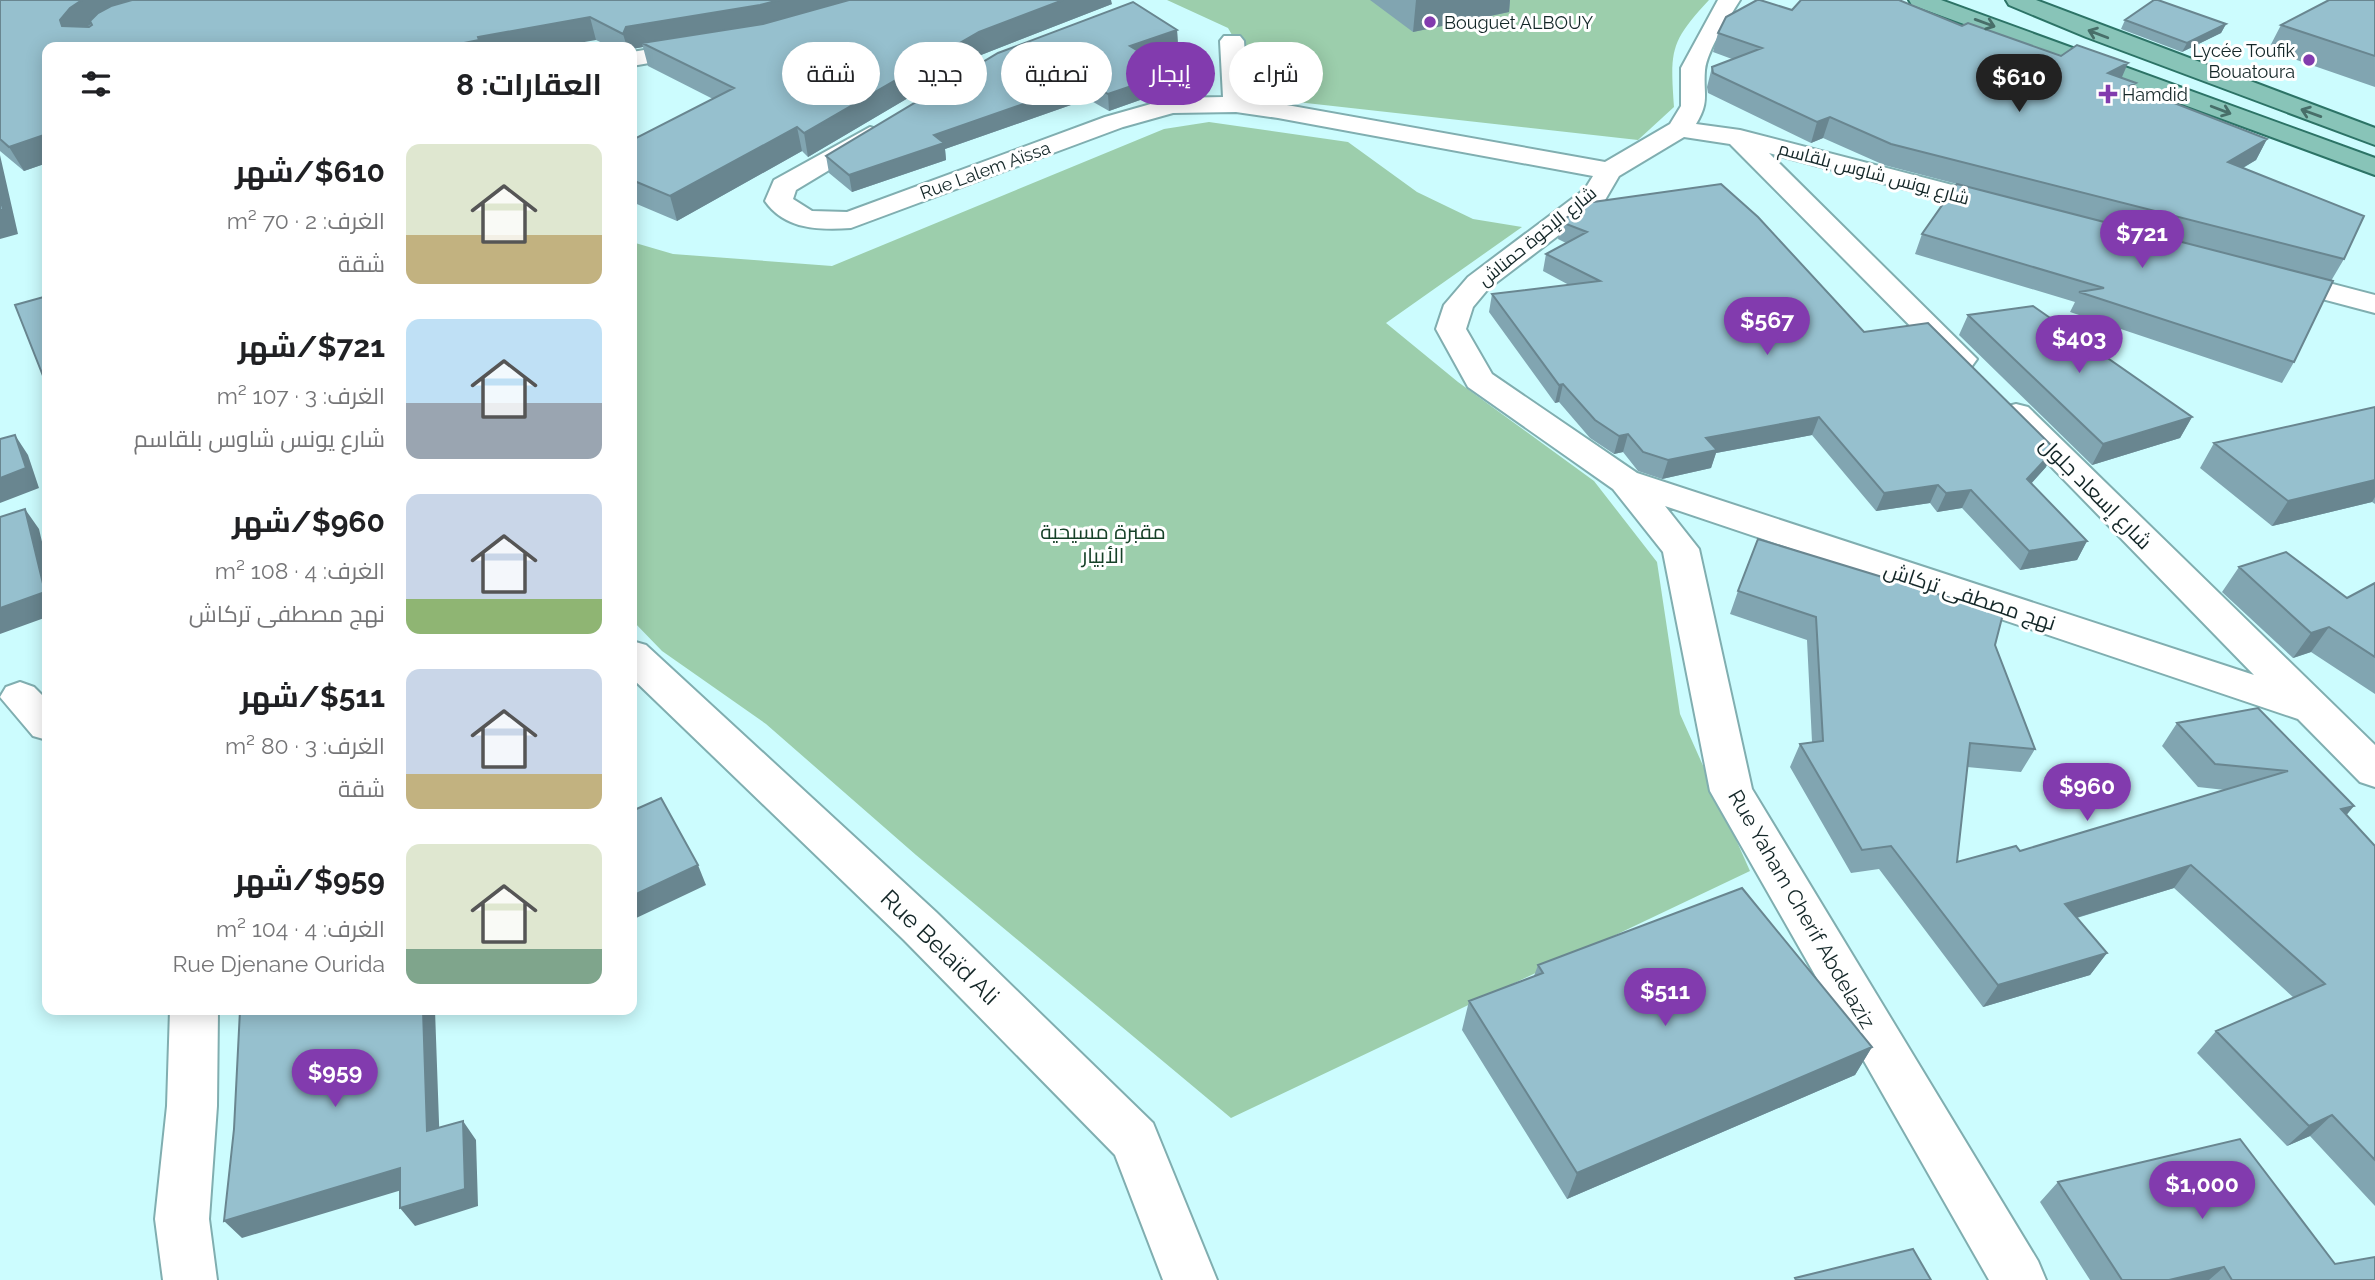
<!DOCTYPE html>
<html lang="ar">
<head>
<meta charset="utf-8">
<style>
  body { margin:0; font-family:Raleway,Cairo,sans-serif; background:#f6f6f6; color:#202124; direction:rtl; height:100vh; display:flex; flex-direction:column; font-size:26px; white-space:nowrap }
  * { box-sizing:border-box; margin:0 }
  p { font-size:23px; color:#757577 }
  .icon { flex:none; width:38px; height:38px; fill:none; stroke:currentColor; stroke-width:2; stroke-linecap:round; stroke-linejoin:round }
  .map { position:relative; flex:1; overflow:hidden; direction:ltr }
  .panel { position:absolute; left:42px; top:42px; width:595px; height:973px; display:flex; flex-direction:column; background:#fff; border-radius:14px; box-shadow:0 4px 18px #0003; direction:rtl }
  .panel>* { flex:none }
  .hud { position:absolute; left:658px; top:42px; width:665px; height:63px; direction:rtl; display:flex; gap:14px }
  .price { position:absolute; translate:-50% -60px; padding:0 16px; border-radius:24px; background:#823bae; color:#fff; font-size:23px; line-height:46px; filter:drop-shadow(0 2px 4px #0008) }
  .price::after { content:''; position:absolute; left:50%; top:42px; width:21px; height:16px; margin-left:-10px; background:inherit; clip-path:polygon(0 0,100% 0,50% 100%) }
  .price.active { background:#222; color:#fff }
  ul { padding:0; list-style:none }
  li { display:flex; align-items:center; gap:21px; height:175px; padding:0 35px }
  li span { display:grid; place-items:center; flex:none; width:196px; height:140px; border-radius:14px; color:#555 }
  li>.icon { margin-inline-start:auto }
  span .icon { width:84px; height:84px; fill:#fffc; stroke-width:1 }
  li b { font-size:30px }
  h2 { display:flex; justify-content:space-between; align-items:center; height:84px; padding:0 35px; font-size:30px }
  .pill { padding:0 24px; border-radius:32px; background:#fff; box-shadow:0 4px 18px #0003; font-size:24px; line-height:63px }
  .pill.active { background:#823bae; color:#fff }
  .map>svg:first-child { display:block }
</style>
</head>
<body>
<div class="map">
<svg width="2375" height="1280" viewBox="0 0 2375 1280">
  <rect width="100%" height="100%" fill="#ccfcfe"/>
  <path fill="#9cceac" d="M1167,0H1709C1670,42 1670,50 1674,107L1638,140L1269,99L1228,28Z
    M1209,122L1348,142L1417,192L1473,219L1522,227L1386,323L1458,382L1594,481L1657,562L1680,714L1750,871L1231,1118L916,855L766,724L662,651L632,620V242L673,254L832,266L1164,129Z"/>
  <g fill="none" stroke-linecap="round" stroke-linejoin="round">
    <g stroke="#80aeb0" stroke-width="4">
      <path id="street" d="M1718,0H1740C1729,18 1707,50 1705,70C1703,95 1710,101 1696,124L1740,130L2010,200L2014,206L2010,212L2000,214L1769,153L1977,359L1972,366L1961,368L1950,366L1730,144L1684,137L1619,176L1605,200L1488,289L1473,307L1466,329L1492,374L1637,473L2254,675L2000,414L2004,407L2016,404L2028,407L2375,745V787L2360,782L2298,719L1665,506L1699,549L1752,789L2038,1261L2046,1280H1989L1710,791L1663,552L1613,489L1468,387L1436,329L1444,305L1468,277L1585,189L1593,176L1278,118L1236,112L1173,113L1123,127L851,228C820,230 785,230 765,201L774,180L870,127L879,130L883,135L879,140L796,190L793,199L812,211L847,212L1105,117L1172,98L1223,97L1220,41L1224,36H1240L1244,41L1248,98L1605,162L1670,124L1681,106V68Z
        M699,41L707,43L711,48L707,53L632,66V52Z
        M2279,270L2375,295V313L2269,285L2264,279L2269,273Z
        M632,641L646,645L936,912L1153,1123L1217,1280H1163L1115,1155L904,940L632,678Z
        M20,682L34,687L47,700V740L33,736L0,697L6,687Z
        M170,1010H218L217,1106L209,1219L217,1280H163L155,1219L167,1106Z"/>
    </g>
    <g stroke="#2c7366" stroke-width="4">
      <path id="primary" d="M1909,0H1941L2375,158V175L1912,5Z
        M2006,0H2036L2375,128V145L2086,37L2009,5Z"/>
    </g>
    <use href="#street" fill="#fff" fill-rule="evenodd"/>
    <use href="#primary" fill="#88c4b8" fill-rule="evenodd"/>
  </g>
  <path fill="#81a5b1" d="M0,0L1112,4L981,55L808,157L802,151L677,221L632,202V140L713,99L648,66L643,47L632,49V47H611L596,40L47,47V163L24,171L0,151Z
    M1370,0H1510L1509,12L1413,32Z
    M2375,0V87L2268,50L2281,25Z
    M1792,10L1962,26L2121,78L2134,88L2267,139L2256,160L2243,168L2344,259L2331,281L2294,362L2282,383L2070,312L2075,302L1915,254L1922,234L1957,184L1884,165L1823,138L1811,143L1708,93L1707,87L1712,67L1732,59L1713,52L1718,33Z
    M2125,20L2226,24L2221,33L2182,52L2121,29Z
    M1177,30L1178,46L1147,56L1173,72L1174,88L1109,111L1088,99L945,149L946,160L852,192L829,173L826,156Z
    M1561,222L1864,332L2046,467L2031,484L2087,541L2077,560L2020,570L1962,508L1937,512L1930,503L1876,511L1812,435L1716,453L1711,468L1662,479L1638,471L1623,452L1614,454L1590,438L1559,402L1555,403L1489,312L1492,294L1569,285L1543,271L1546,254L1566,243L1558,239Z
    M1968,315L2192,417L2180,438L2092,465L1959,335Z
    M2375,407V504L2372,502L2272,526L2200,468L2214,443Z
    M2239,567L2347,598L2375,583V694L2311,652L2293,658L2222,592Z
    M1738,591L1995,645L2035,749L2021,772L1967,767L1957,862L2020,851L2225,790L2198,787L2162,746L2177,723L2258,708L2347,815L2375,846V1206L2310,1136L2287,1146L2197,1053L2216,1031L2294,998L2174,888L2077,918L2107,953L2090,975L1983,1007L1879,869L1851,873L1790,767L1800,744L1812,742L1807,640L1730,614Z
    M1538,965L1872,1047L1855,1075L1567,1199L1462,1030L1469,1001L1534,976Z
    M2058,1182L2335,1264L2375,1280H2090L2040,1202Z"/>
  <path fill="#698690" d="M82,0H160L105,14L81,31L62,26L60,20L70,8Z
    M779,0H861L764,27L642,43L643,47L632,49V47H627L623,34L626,27Z
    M1063,0H1111L1112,4L981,55L808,157L804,133L979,32Z
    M1416,0H1510L1509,12L1413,32Z
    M590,17L596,40L556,47H444L478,37Z
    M2226,24L2221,33L2182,52L2187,43Z
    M1177,30L1178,46L1130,62V46Z
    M2128,63L2119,84L2108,73Z
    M1173,72L1174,88L1109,111L1108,94Z
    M1087,82L1088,99L945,149L946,160L852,192L849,175L934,135Z
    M1830,117L1823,138L1811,143L1817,122Z
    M797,127L802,151L677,221L670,196Z
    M47,134V163L24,171L9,147Z
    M2267,139L2256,160L2217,183L2228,162Z
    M0,155L18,234L0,239Z
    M1563,384L1559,402L1555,403L1559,385Z
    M1819,417L1812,435L1716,453L1711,468L1662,479L1668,460L1706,438Z
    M2192,417L2180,438L2092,465L2103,444Z
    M1628,434L1623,452L1614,454L1619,436Z
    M15,435L28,455L39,488L0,503V478Z
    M2055,449L2046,467L2018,498L2027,479Z
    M2375,480V497L2372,502L2272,526L2288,501Z
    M1938,485L1930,503L1876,511L1884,493Z
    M1971,490L1962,508L1937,512L1946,493Z
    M25,509L39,529L47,563V617L0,634V608Z
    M2087,541L2077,560L2020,570L2029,551Z
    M2329,627L2311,652L2293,658L2311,633Z
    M2354,806L2335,829L2341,809Z
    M698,865L706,885L632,920V896Z
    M2191,865L2174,888L2049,926L2065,904Z
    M2107,953L2090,975L1983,1007L1998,985Z
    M423,1010H435L440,1150L427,1131Z
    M1872,1047L1855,1075L1567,1199L1577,1173Z
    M2332,1115L2310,1136L2287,1146L2309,1126Z
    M463,1121L476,1140L478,1206L415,1226L400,1208Z
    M400,1168L415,1186L242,1238L224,1221Z
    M2224,1267L2209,1280H2169Z"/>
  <path fill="#96c0ce" stroke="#698690" stroke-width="2" d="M0,0H82L70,8L60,20L62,26L89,27L92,25L90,21L98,13L111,6L132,0H779L760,5L626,27L623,34L590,17L478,37L479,40L444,47H47V134L9,147L0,139Z
    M849,0H1063L979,32L804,133L797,127L670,196L632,180V140L734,88L642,43L763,24Z
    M1757,0H1760L1792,10L1801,0H1899L1962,26L1968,23L2061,56L2077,45L2128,63L2108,73L2136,83L2130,86L2267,139L2228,162L2364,216L2344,259L1891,144L1830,117L1817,122L1713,73L1712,67L1762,48L1718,33L1726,17Z
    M2154,0H2158L2226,24L2187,43L2125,20Z
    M2329,0H2375V56L2281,25Z
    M1133,2L1177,30L1130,46L1173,72L1108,94L1087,82L934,135L944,143L849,175L826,156L998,53Z
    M1721,184L1758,217L1864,332L1928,323L2055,449L2027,479L2087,541L2029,551L1971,490L1946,493L1938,485L1884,493L1819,417L1706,438L1717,450L1668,460L1643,452L1628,434L1619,436L1595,420L1563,384L1559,385L1492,294L1600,281L1546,254L1587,232L1561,222L1586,203Z
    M1957,184L2333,281L2294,362L2079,292L2104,288L1922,234Z
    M0,195L3,210H0Z
    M47,296V386L15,305Z
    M2033,306L2192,417L2103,444L1968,315Z
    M2375,407V480L2288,501L2214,443Z
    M15,435L26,468L0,478V439Z
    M25,509L45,592L0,608V517Z
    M1758,539L2003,614L1995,645L2035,749L1970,743L1957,862L2016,846L2020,851L2288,771L2215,764L2177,723L2258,708L2354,806L2341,809L2375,846V1160L2332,1115L2309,1126L2216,1031L2325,984L2191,865L2065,904L2107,953L1998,985L1891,846L1862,850L1800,744L1823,741L1816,617L1738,591Z
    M2286,552L2347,598L2375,583V657L2329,627L2311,633L2239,567Z
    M661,798L698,865L632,896V811Z
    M1742,888L1872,1047L1577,1173L1469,1001L1543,973L1538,965Z
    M240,1010H423L427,1131L463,1121L465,1189L400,1208V1168L224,1221L234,1129Z
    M2240,1139L2335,1264L2375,1257V1280H2232L2224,1267L2169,1280H2122L2058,1182Z
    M1913,1249L1931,1280H1796L1795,1278Z"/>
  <defs><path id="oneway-shaft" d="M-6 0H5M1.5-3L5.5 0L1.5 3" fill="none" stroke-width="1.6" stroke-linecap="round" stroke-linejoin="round" transform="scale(1.75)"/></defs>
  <g stroke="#486e69">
    <use href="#oneway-shaft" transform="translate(1985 23) rotate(20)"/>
    <use href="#oneway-shaft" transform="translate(2098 34) rotate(-159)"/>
    <use href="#oneway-shaft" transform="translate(2221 110) rotate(21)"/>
    <use href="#oneway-shaft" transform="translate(2311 113) rotate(-160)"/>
  </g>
  <g fill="#823bae" stroke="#fff" stroke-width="2.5">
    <circle cx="1430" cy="22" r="7"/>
    <circle cx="2309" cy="60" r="7"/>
    <path d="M2104.5 83.5h7v7h7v7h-7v7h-7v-7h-7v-7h7z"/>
  </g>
  <g text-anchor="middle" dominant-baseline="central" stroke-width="6" stroke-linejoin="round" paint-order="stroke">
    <g font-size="18" fill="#142728" stroke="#fff" text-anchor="start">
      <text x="1444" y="22">Bouguet ALBOUY</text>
      <text x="2295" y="50" text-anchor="end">Lycée Toufik<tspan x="2295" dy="21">Bouatoura</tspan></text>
      <text x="2122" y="94">Hamdid</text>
    </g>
    <g font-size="18" fill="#142728" stroke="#fff">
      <text transform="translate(985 170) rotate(-20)">Rue Lalem Aïssa</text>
      <text transform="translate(1874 173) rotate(15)">شارع يونس شاوس بلقاسم</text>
      <text transform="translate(1537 236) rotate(-39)">شارع الإخوة حمناش</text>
    </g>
    <g font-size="21" fill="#142728" stroke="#fff">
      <text transform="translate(2096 493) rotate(45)">شارع إسعاد جلول</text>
      <text transform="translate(1970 596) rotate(18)">نهج مصطفى تركاش</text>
      <text transform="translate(1802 909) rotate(60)">Rue Yaham Cherif Abdelaziz</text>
    </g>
    <g font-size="21" fill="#164128" stroke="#fff">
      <text x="1103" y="531">مقبرة مسيحية<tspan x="1103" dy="24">الأبيار</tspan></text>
    </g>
    <g font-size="24" fill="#142728" stroke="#fff">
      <text transform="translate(940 947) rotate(44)">Rue Belaïd Ali</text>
    </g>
  </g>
</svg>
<b class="price active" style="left:2019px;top:114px">$610</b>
<b class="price" style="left:2142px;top:270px">$721</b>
<b class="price" style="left:1767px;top:357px">$567</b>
<b class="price" style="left:2079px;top:375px">$403</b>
<b class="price" style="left:2087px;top:823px">$960</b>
<b class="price" style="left:1665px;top:1028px">$511</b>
<b class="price" style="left:335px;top:1109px">$959</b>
<b class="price" style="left:2202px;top:1221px">$1,000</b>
<div class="hud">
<a class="pill">شراء</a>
<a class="pill active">إيجار</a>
<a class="pill">تصفية</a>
<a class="pill">جديد</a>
<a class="pill">شقة</a>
</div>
<section class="panel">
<h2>العقارات: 8<svg class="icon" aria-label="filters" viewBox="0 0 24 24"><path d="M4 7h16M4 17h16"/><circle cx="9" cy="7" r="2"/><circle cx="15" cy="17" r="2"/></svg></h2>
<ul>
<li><span style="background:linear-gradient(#dfe7d0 65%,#c2b280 0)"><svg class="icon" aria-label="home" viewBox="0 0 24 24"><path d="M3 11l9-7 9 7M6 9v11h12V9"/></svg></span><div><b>$610/شهر</b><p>الغرف: 2 · 70 m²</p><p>شقة</p></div></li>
<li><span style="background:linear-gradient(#bfe0f5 60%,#9aa5b1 0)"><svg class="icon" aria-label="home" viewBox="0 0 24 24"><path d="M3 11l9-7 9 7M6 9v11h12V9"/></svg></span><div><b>$721/شهر</b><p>الغرف: 3 · 107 m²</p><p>شارع يونس شاوس بلقاسم</p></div></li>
<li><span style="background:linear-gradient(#c9d6e8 75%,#8fb573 0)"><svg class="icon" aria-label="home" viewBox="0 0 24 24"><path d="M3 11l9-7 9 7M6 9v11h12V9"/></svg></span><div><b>$960/شهر</b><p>الغرف: 4 · 108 m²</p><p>نهج مصطفى تركاش</p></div></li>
<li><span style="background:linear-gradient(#c9d6e8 75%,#c2b280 0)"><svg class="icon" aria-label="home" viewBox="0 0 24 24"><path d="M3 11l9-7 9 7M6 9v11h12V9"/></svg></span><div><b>$511/شهر</b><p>الغرف: 3 · 80 m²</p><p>شقة</p></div></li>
<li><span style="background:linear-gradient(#dfe7d0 75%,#7fa58c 0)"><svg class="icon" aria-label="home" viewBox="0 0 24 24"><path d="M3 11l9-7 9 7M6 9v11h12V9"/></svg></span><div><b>$959/شهر</b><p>الغرف: 4 · 104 m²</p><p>Rue Djenane Ourida</p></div></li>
</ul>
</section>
</div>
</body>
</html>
